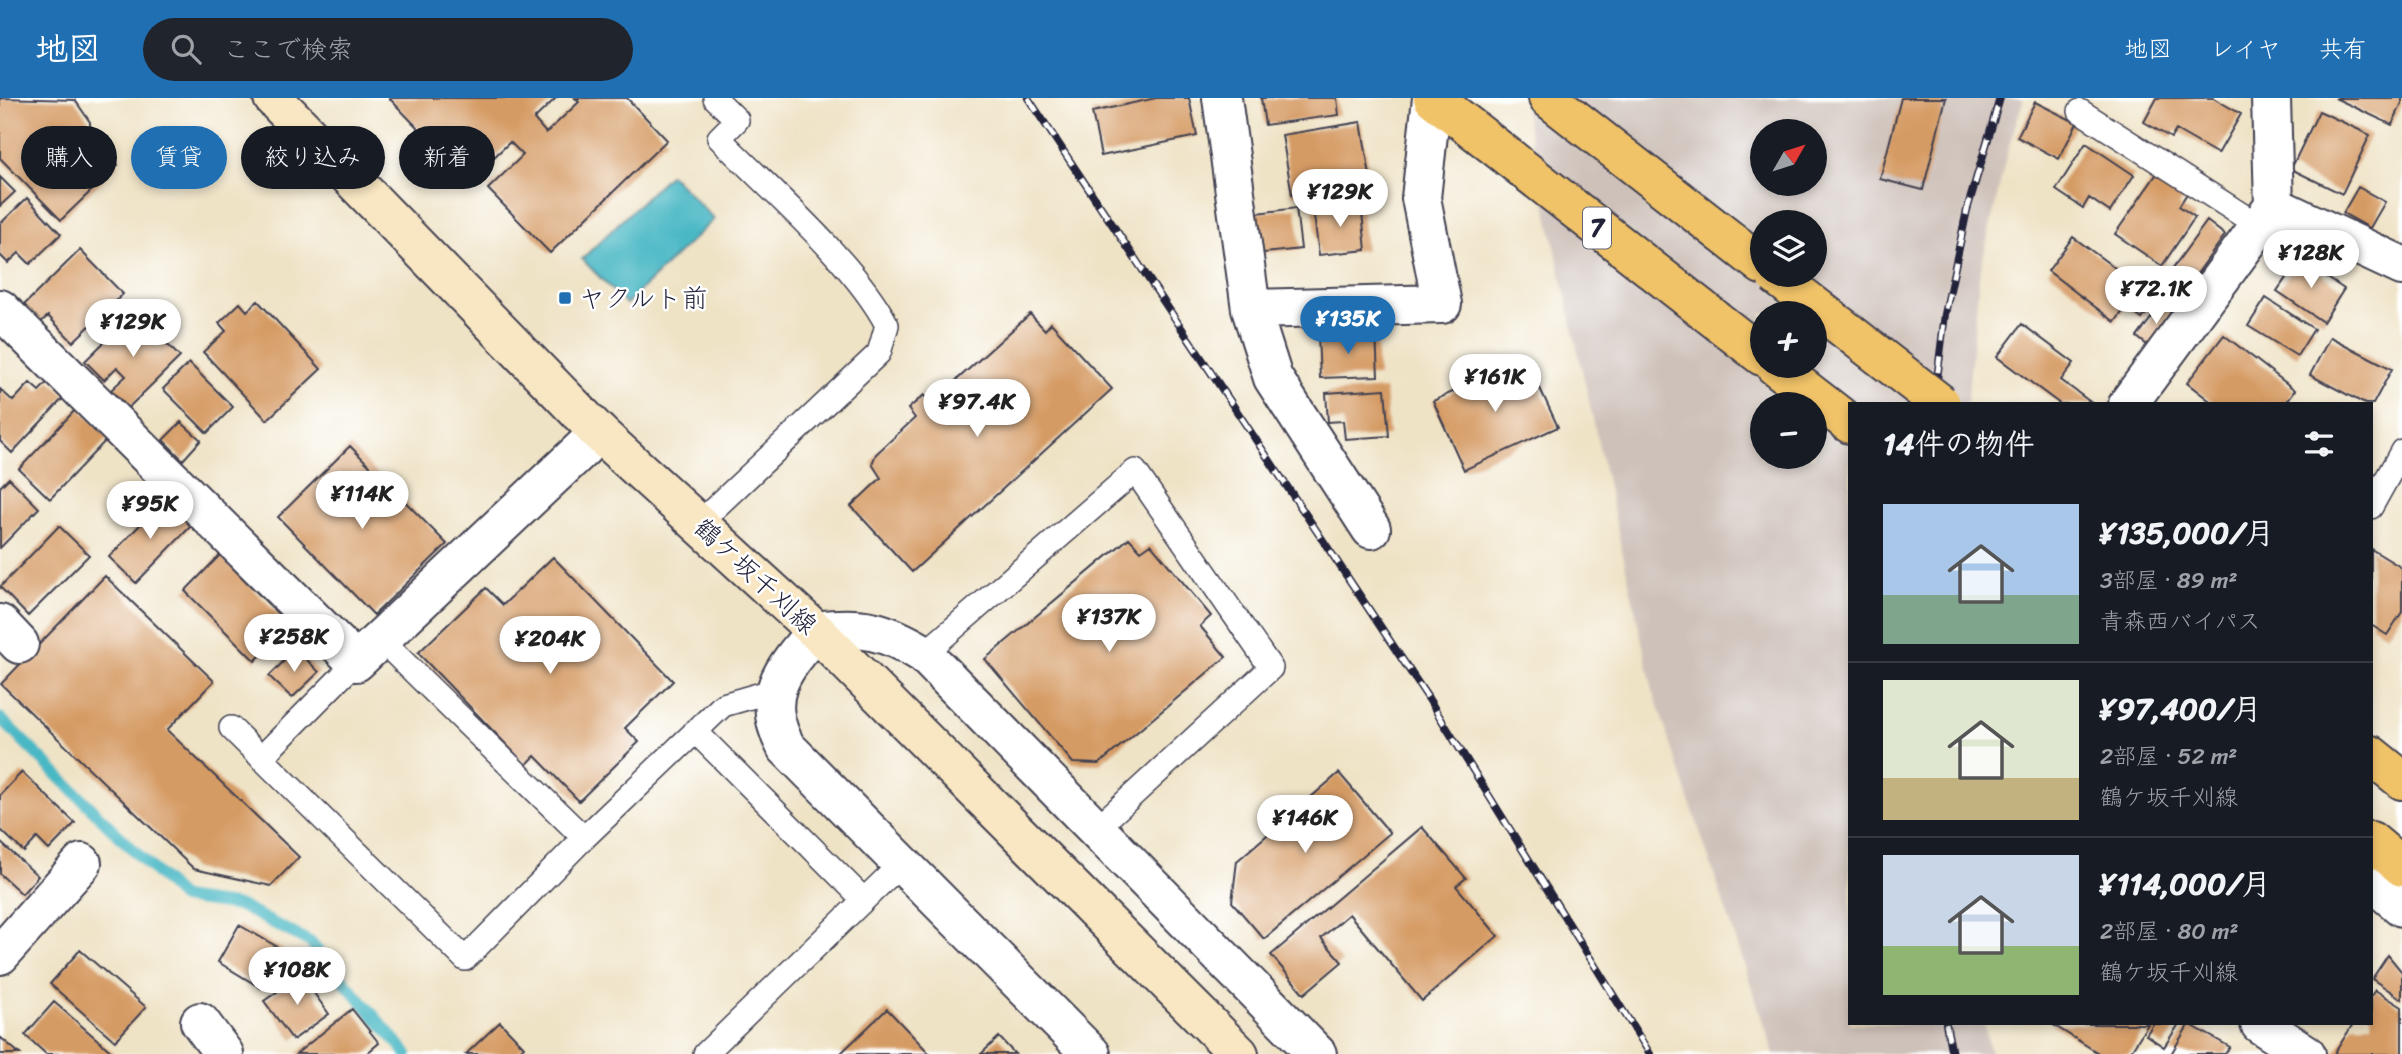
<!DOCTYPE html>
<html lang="ja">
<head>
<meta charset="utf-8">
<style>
  body { margin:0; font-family:Sriracha,"Klee One",sans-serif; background:#20242c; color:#f1f3f6; height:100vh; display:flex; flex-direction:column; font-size:26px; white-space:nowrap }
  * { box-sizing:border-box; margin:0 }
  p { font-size:23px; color:#9ea1a6 }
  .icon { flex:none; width:38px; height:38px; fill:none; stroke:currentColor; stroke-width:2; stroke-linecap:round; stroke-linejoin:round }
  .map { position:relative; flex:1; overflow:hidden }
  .sheet { position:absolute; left:1848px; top:304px; width:525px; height:623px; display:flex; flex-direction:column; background:#171b24; border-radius:0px; box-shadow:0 4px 10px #0003 }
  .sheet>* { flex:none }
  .banner { position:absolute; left:21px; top:28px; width:665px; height:63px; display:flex; gap:14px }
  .needle { width:46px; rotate:51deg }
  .tools { position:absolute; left:1750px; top:21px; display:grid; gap:14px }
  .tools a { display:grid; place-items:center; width:77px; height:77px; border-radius:50%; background:#171b24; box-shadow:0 4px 10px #0003; font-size:35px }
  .price { position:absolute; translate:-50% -60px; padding:0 16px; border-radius:24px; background:#fff; color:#222; font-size:23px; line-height:46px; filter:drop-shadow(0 2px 4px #0008) }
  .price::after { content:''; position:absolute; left:50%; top:42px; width:21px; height:16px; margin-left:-10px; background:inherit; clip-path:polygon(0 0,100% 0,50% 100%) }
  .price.active { background:#1f6fb2; color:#fff }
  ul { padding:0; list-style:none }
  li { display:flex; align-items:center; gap:21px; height:175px; padding:0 35px }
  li+li { border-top:2px solid #363941 }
  li span { display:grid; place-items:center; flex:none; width:196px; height:140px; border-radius:0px; color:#555 }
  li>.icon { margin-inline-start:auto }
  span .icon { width:84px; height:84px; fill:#fffc; stroke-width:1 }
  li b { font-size:30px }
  h2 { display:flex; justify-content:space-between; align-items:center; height:84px; padding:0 35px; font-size:30px }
  .tag { padding:0 24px; border-radius:32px; background:#171b24; box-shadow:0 4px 10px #0003; font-size:24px; line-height:63px }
  .tag.active { background:#1f6fb2; color:#fff }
  header { display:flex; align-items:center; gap:42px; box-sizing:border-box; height:98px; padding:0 35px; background:#1f6fb2; color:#fff }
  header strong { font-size:33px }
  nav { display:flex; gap:38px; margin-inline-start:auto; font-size:24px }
  .search { width:490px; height:63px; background:#20242c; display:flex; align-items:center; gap:18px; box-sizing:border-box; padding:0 24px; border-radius:38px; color:#9ea1a6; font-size:26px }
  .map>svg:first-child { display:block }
</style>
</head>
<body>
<header>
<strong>地図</strong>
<div class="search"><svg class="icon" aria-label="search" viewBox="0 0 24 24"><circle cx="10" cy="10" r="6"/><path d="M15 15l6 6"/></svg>ここで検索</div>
<nav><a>地図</a><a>レイヤ</a><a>共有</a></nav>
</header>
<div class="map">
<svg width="2402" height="956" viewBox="0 0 2402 956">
  <rect width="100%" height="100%" fill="#fff"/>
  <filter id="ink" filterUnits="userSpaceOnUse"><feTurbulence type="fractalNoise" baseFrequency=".0143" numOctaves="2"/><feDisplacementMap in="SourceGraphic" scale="14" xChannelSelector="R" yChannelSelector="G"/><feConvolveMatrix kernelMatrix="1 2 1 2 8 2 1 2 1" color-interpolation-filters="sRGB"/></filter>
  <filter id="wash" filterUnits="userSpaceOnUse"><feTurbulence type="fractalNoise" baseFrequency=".00686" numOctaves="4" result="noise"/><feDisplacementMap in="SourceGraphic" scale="28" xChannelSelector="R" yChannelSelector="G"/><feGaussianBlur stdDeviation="1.57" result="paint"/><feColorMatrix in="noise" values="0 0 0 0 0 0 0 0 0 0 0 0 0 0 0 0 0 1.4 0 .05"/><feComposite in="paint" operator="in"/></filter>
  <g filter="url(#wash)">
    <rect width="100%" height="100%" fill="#efe3c6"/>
    <path fill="#cec1b9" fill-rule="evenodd" d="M1522,0H2024L2007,54L1979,179L1967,306H1850V926H1984L1991,956H1774L1653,593ZM1762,33H1815V86H1762ZM1762,124H1815V177H1762ZM1762,215H1815V268H1762ZM1762,306H1815V359H1762Z"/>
    <path fill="#4ab8c5" stroke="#366d80" stroke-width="2" d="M670,76L714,121L626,206L582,161Z"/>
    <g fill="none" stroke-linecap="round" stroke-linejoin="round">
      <path stroke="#4ab8c5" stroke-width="12" d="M0,620L182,800L240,808L310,844L407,956"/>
    </g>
    <g id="blocks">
      <path fill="#d59b65" d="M0,0L75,2L90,24V38L118,67L61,122L0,60Z
        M389,0H556L534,21L546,35L579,4L575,0H627L667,42L550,155L488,91L523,57L510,44L469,83Z
        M1156,0H1189L1197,38L1101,58L1092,14Z
        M1261,0H1337L1339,17L1265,27Z
        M1901,0H1946L1923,92L1880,81Z
        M2157,0H2213L2241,16L2218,56L2176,32L2171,40L2144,24Z
        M2335,0H2402V5L2392,27Z
        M2035,4L2077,25L2059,61L2017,39Z
        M2319,13L2370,37L2342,96L2291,71Z
        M1361,24L1371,84L1292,97L1282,37Z
        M2086,45L2134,77L2110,114L2089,100L2083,110L2056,92Z
        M2158,74L2188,94L2179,108L2195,119L2162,168L2115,136Z
        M0,79L15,94L0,108Z
        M2358,89L2385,104L2370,130L2343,115Z
        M27,100L61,136L30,166L19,155L8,165L0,157V126Z
        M1361,105L1366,152L1319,157L1313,110Z
        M1296,110L1301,151L1255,156L1250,116Z
        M2207,123L2225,137L2183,195L2164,182Z
        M2073,139L2157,201L2142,221L2126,209L2115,224L2048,173Z
        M80,152L123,196L73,244L48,218L40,225L23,208Z
        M2299,161L2344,191L2323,224L2277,193Z
        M2266,200L2314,231L2297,258L2248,228Z
        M258,203L321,271L267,322L203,254L226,233L219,225L240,205L247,213Z
        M2161,207L2175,217L2151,250L2137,239Z
        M135,214L180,259L128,310L111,292L126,278L117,269L104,282L85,263Z
        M1030,216L1045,232L1051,225L1112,291L912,474L851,408L881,380L872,366L876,356L915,320L908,311L924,297L931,305Z
        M2022,226L2074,265L2061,282L2093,306H2060L1997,259Z
        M1376,235L1378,278L1320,280L1318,237Z
        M2224,237L2295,292L2285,306H2214L2187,285Z
        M2330,239L2392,271L2373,306H2365L2310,277Z
        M1526,260L1558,329L1464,372L1433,303Z
        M189,265L233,309L207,335L163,291Z
        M50,282L66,297L12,355L0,343V291L13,303L30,285L39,293Z
        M1385,291L1389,338L1345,341L1343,323L1328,324L1326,295Z
        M78,309L109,339L50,401L19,371Z
        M181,324L201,342L183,362L163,342Z
        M350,348L447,446L374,517L278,419Z
        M9,380L39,410L0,450V389Z
        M165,401L192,427L136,485L109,459Z
        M59,428L89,457L28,518L0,489Z
        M1129,440L1141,453L1151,446L1211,518L1200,528L1226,559L1099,666L1073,665L985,561Z
        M2371,451L2402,470V514L2387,537L2371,527Z
        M220,457L290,528L255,563L185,493Z
        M553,459L673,583L625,630L639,644L579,703L535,658L526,667L418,555L486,490L503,507Z
        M105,478L214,583L167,632L299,759L271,788L194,771L1,586Z
        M296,551L319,574L292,600L269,578Z
        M22,674L75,725L49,752L37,740L24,754L0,731V697Z
        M1339,675L1390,735L1264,841L1232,804L1237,763Z
        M1422,729L1466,780L1456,788L1498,838L1422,903L1349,816L1321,840L1342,864L1304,896L1271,857Z
        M0,744L38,778L22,796L0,776Z
        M239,827L283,852L261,890L218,864Z
        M80,852L146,909L115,943L50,886Z
        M2388,857L2402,874V901L2372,881Z
        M301,877L329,916L293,942L264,903Z
        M2375,892L2402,909V956H2334L2353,926H2371V898Z
        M54,904L114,956H46L25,937Z
        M352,911L379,945L366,956H296Z
        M887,911L930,956H840Z
        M500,924L524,949L516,956H466Z
        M2052,926H2148L2129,956H2100Z
        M2153,926H2179L2164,949L2146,937Z
        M2189,926L2230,949L2225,956H2171Z
        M0,939L20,956H0Z
        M999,939L1015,956H981Z"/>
    </g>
  </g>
  <g filter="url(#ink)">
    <use href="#blocks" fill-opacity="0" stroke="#413f50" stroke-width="2"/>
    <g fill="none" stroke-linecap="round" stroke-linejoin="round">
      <g stroke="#413f50" stroke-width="26">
        <path id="service" d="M2080,13L2259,128
          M2371,409L2402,353
          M699,425L879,255L887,227C856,166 769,91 719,40L737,22L715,0
          M924,556L1135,373L1271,570L1097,730
          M231,630L465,861L584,740L379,540
          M695,633L864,802
          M261,660L356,564
          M584,740L723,607L775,592
          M705,956L902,765"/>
      </g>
      <g stroke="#413f50" stroke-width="42">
        <path id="minor" d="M1222,0L1251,211L1273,280L1371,431
          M2274,108L2402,168
          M0,211L356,564L599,335
          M1251,211L1442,206L1421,100L1432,0
          M2128,306L2274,108L2271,0
          M0,526L19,546
          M2371,783L2402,809
          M0,857L82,765
          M200,924L224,956
          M2260,926L2306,956
          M1091,956L786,649C759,598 782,572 816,533C861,527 885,532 924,556L1317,956"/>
      </g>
      <g stroke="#413f50" stroke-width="42">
        <path id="secondary" d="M273,0L599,335L816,533L1239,956"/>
      </g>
      <g stroke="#413f50" stroke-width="42">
        <path id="trunk" d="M1433,0L1762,258
          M1548,0L1762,167
          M1775,268L1850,326
          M2371,657L2402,682
          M2371,743L2402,769"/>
      </g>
      <use href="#service" stroke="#fff" stroke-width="23"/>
      <use href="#minor" stroke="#fff" stroke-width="38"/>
      <use href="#secondary" stroke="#f9e7c3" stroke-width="38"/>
      <use href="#trunk" stroke="#f1c369" stroke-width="38"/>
      <g stroke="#22223b" stroke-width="8">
        <path id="rail" d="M1028,0L1428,600L1650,956
          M1934,306L1945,216L1967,112L2000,0
          M1946,926L1952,956"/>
      </g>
      <use href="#rail" stroke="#fff" stroke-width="5" stroke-dasharray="16" stroke-linecap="butt"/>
      <g stroke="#413f50" stroke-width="42" stroke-linecap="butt">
        <path id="trunk-bridge" d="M1775,177L1941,306"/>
      </g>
      <use href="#trunk-bridge" stroke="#f1c369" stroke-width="38"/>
    </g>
  </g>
  <rect fill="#1f6fb2" stroke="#fff" stroke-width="2.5" x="558" y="193" width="14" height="14" rx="3.5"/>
  <g text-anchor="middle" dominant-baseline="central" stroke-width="5" stroke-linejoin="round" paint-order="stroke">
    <rect fill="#fff" stroke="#646476" stroke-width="2" x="1583" y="109.5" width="28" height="41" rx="5"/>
    <g font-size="24" font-weight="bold" fill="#22223b">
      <text x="1597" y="130">7</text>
    </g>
    <g font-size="26" fill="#22223b" stroke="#fff" text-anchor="start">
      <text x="579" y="200">ヤクルト前</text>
    </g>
    <g font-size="26" fill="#22223b" stroke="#fff">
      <text transform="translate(756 478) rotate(43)">鶴ケ坂千刈線</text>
    </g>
  </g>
</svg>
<div class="tools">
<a><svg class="needle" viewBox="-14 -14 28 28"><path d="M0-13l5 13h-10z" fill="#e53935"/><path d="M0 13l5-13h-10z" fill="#9ea1a6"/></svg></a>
<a><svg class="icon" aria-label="layers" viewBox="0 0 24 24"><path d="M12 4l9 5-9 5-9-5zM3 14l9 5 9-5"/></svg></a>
<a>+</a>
<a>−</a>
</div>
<b class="price" style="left:1340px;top:131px">¥129K</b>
<b class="price" style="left:2311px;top:192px">¥128K</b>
<b class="price" style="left:2156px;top:228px">¥72.1K</b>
<b class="price active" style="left:1348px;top:258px">¥135K</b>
<b class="price" style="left:133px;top:261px">¥129K</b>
<b class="price" style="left:1495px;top:316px">¥161K</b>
<b class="price" style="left:977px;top:341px">¥97.4K</b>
<b class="price" style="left:362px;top:433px">¥114K</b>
<b class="price" style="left:150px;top:443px">¥95K</b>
<b class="price" style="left:1109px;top:556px">¥137K</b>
<b class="price" style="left:294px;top:576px">¥258K</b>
<b class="price" style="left:550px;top:578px">¥204K</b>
<b class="price" style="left:1305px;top:757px">¥146K</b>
<b class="price" style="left:297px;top:909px">¥108K</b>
<div class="banner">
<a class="tag">購入</a>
<a class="tag active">賃貸</a>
<a class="tag">絞り込み</a>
<a class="tag">新着</a>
</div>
<section class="sheet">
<h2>14件の物件<svg class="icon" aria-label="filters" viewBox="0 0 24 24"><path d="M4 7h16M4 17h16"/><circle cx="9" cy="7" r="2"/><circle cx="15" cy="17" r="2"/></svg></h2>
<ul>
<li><span style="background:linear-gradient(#a9c7e8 65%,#7fa58c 0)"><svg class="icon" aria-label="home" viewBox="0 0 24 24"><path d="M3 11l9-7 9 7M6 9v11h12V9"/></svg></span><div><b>¥135,000/月</b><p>3部屋 · 89 m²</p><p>青森西バイパス</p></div></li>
<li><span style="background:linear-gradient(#dfe7d0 70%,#c2b280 0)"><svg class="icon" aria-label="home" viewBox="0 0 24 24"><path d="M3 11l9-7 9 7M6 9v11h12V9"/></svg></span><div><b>¥97,400/月</b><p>2部屋 · 52 m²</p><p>鶴ケ坂千刈線</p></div></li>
<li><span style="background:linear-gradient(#c9d6e8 65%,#8fb573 0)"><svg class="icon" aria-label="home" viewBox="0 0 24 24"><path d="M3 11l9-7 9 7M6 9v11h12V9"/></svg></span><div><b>¥114,000/月</b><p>2部屋 · 80 m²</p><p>鶴ケ坂千刈線</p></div></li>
</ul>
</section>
</div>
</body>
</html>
